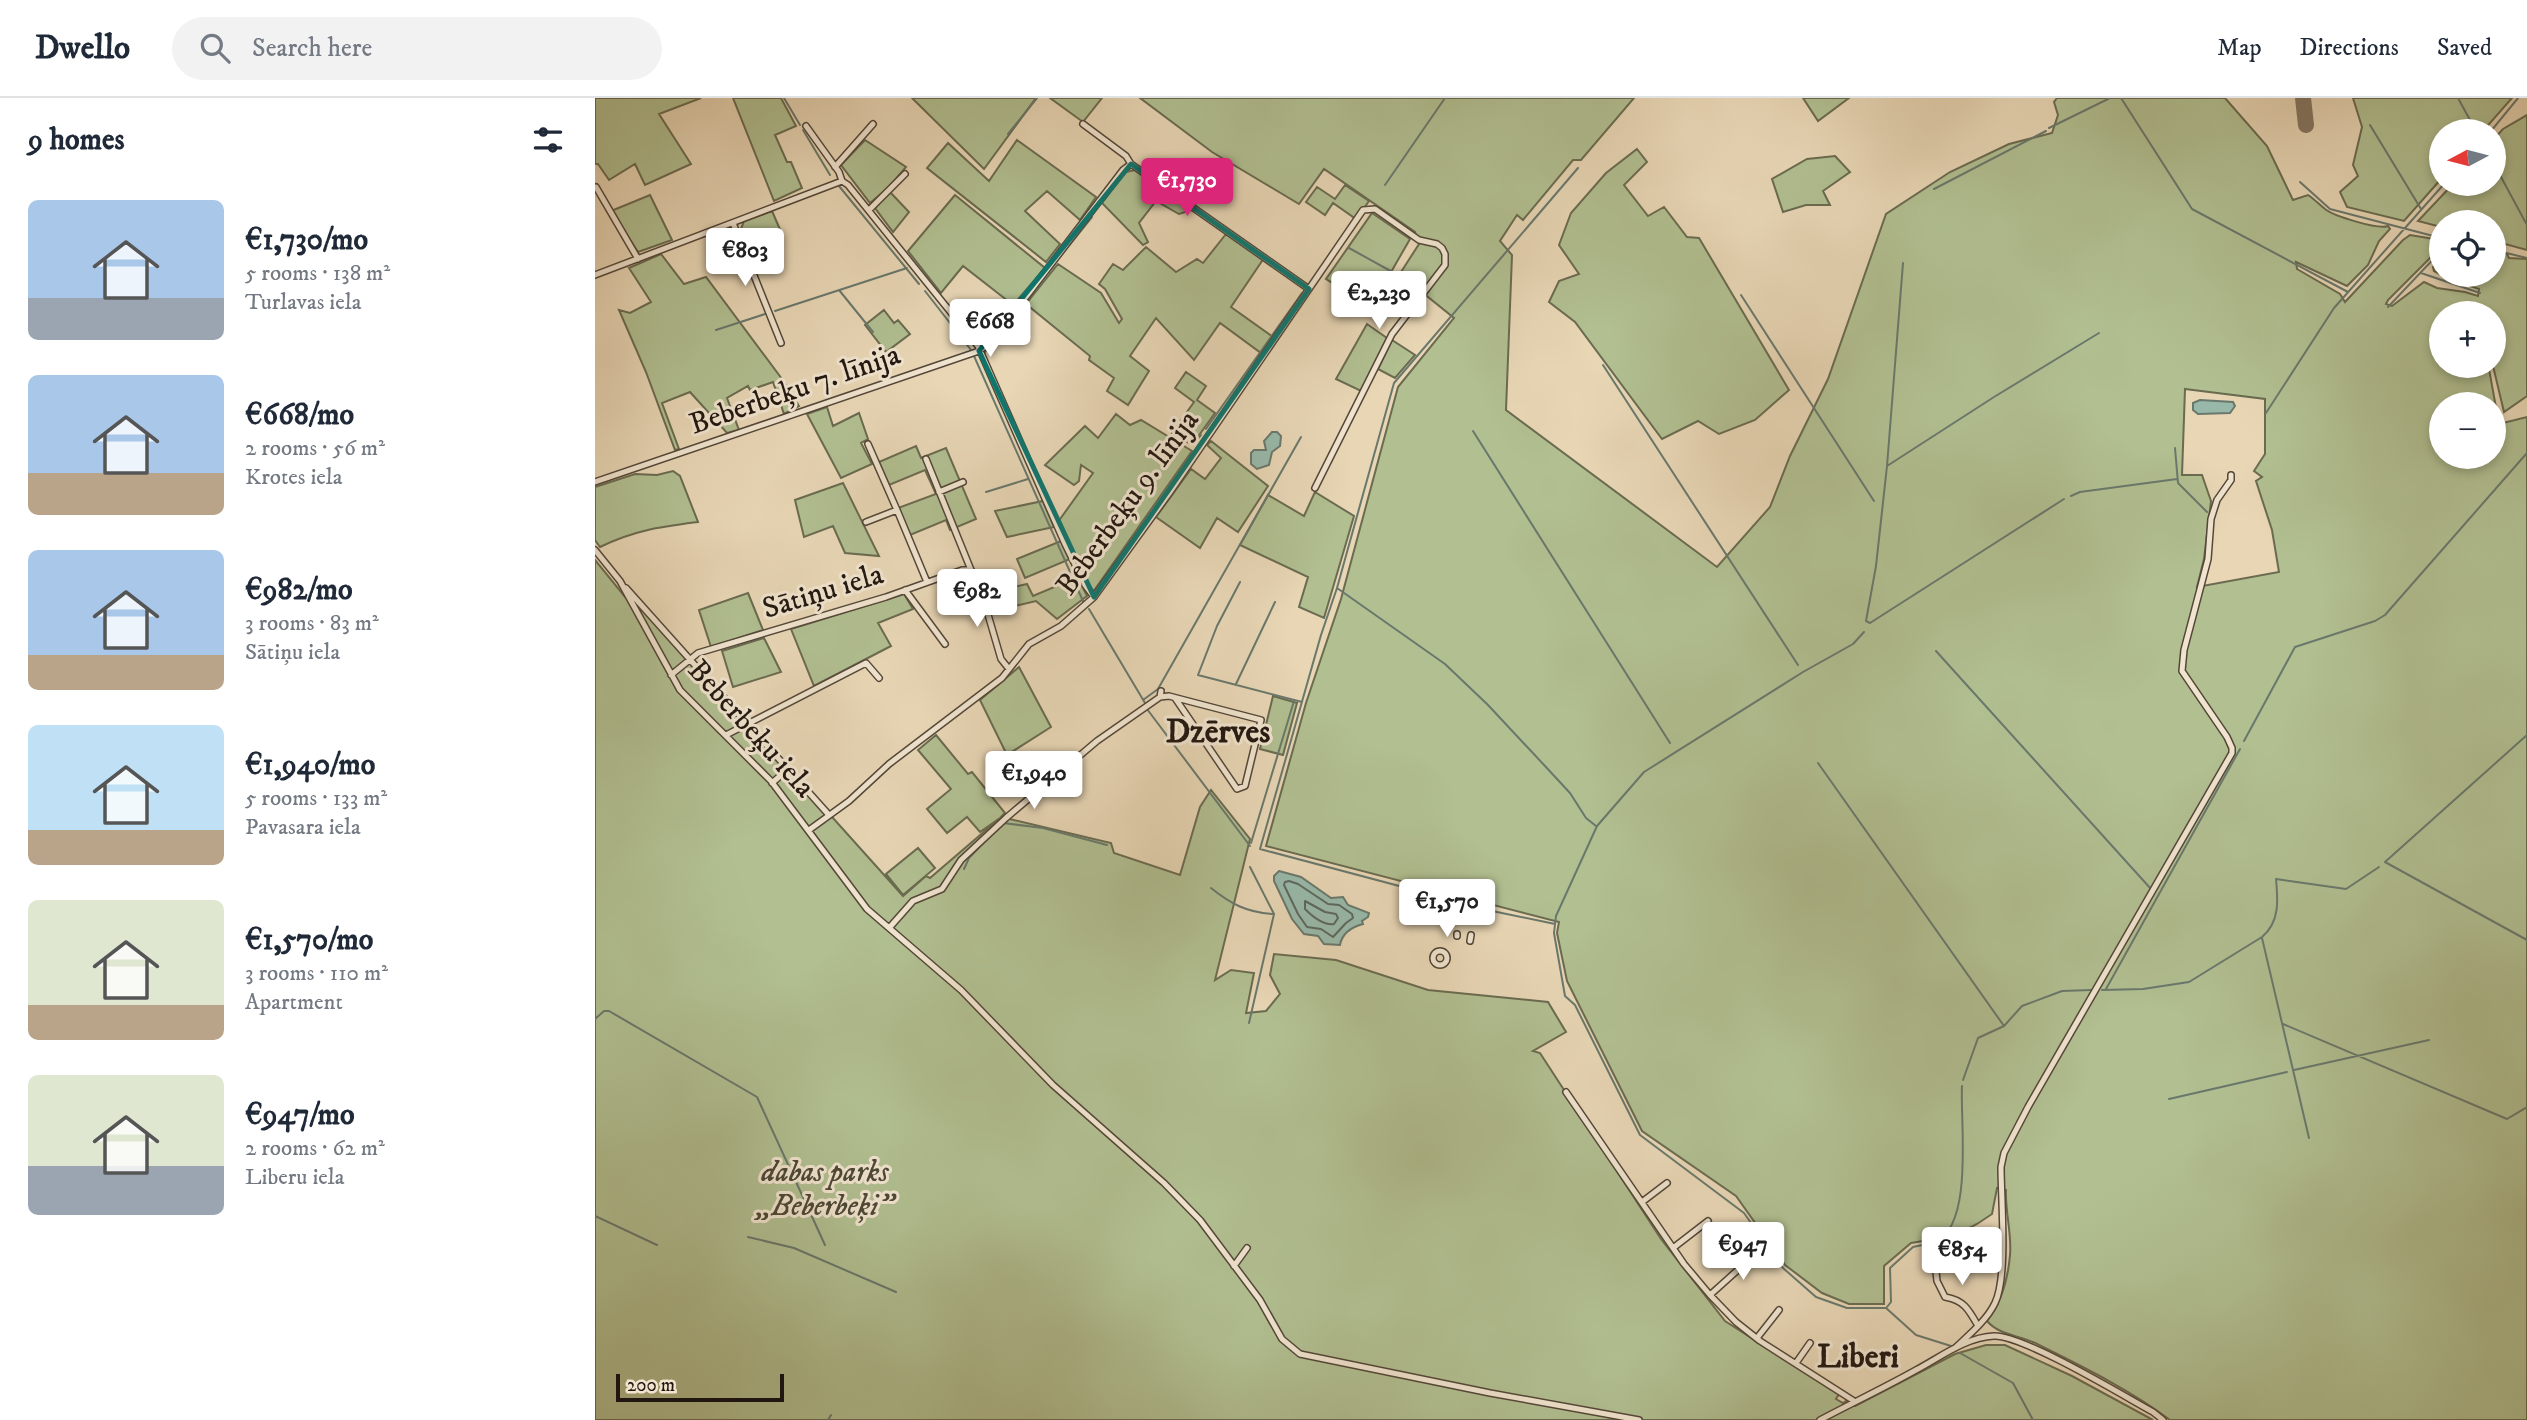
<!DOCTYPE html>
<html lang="en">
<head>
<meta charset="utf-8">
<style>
  body { margin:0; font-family:"IM FELL DW Pica",serif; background:#f2f2f3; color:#1f2937; height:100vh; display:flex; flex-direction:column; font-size:26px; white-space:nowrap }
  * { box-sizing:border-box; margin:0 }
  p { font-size:23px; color:#747a83 }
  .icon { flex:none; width:38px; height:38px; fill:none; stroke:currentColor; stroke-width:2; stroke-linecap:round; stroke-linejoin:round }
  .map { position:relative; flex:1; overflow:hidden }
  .panel { display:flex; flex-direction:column; background:#fff; width:595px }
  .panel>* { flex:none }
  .needle { width:46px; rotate:263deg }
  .fabs { position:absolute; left:1834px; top:21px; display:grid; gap:14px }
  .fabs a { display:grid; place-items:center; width:77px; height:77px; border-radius:50%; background:#fff; box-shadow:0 4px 10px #0003; font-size:35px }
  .scale { position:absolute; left:21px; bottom:18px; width:168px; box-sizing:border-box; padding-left:7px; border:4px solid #221710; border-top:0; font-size:19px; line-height:24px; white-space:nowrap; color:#221710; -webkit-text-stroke:5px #f0e4cf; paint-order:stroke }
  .price { position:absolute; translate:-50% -60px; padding:0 16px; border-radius:7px; background:#fff; color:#222; font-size:23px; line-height:46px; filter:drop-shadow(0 2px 4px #0008) }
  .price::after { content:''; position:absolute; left:50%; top:42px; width:21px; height:16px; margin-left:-10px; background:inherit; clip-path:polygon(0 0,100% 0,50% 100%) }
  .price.current { background:#db2777; color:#fff }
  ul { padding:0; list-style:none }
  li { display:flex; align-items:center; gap:21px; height:175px; padding:0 28px }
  li span { display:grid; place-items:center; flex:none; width:196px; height:140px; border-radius:10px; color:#555 }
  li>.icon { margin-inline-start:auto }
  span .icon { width:84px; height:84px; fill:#fffc; stroke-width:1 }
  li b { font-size:30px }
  h2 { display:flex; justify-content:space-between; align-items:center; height:84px; padding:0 28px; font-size:30px }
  header { display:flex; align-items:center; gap:42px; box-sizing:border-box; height:98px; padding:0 35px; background:#fff; border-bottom:2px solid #e0e1e3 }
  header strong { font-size:33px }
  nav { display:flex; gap:38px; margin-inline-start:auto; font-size:24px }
  .search { width:490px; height:63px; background:#f2f2f3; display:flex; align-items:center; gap:18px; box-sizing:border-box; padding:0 24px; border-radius:38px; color:#747a83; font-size:26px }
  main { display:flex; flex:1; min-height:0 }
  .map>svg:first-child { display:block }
</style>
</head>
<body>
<header>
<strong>Dwello</strong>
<div class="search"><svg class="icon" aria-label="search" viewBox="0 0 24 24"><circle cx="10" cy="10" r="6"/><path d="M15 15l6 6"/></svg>Search here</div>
<nav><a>Map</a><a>Directions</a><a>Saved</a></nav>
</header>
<main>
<section class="panel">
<h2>9 homes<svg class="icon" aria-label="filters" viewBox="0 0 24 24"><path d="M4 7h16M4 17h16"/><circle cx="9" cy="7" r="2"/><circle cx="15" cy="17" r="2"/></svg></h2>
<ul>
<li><span style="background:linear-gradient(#a9c7e8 70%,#9aa5b1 0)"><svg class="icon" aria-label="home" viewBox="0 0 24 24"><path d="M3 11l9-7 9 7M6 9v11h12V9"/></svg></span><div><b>€1,730/mo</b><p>5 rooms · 138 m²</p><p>Turlavas iela</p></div></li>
<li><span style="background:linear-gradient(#a9c7e8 70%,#b9a48a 0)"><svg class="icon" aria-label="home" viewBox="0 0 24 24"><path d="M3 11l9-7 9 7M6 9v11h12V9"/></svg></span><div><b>€668/mo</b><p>2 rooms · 56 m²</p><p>Krotes iela</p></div></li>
<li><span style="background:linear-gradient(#a9c7e8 75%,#b9a48a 0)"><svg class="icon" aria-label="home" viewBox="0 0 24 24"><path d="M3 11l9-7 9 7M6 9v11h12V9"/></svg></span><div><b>€982/mo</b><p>3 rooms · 83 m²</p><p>Sātiņu iela</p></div></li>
<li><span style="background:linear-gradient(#bfe0f5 75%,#b9a48a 0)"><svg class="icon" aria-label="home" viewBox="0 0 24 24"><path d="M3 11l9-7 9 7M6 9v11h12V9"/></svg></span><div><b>€1,940/mo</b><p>5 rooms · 133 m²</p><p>Pavasara iela</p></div></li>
<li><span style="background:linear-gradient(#dfe7d0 75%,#b9a48a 0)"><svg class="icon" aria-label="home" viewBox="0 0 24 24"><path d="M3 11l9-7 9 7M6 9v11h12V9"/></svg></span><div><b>€1,570/mo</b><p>3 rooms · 110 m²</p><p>Apartment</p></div></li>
<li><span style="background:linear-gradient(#dfe7d0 65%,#9aa5b1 0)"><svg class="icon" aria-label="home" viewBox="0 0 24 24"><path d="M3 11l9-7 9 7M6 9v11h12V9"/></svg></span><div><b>€947/mo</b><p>2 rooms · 62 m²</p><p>Liberu iela</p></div></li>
</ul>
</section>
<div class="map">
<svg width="1932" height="1322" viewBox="0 0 1932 1322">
  <rect width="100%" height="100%" fill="#e8d6b5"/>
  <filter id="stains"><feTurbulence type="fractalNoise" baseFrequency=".00286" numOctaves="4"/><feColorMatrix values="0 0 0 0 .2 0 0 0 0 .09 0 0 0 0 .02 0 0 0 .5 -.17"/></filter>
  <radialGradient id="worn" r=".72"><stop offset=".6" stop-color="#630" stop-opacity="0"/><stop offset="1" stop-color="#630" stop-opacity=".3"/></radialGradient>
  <path fill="#b1bf91" stroke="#6a6b50" stroke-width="2" fill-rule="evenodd" d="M0,0H106L64,16L96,66L50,87L40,66L14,82L3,66H0Z
    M138,0H186L201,28L180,37L192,64H196L207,90L179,103Z
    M317,0H441L389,71Z
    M455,0H507L488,24Z
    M545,0H1039L986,62H978L928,122L922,117L905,143L917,157L911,312L1122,469L1175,409L1195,358L1233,281L1291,116L1355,74L1414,46L1457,35L1463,17L1459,4L1462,0H1630L1672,48L1698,102L1713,97C1719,101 1724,106 1730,111C1739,118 1783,132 1793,128L1795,131L1784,143L1773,167L1752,188L1701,164L1702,171L1745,196L1750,204L1808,142L1815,137L1839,141L1844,144V151L1793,202L1791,206L1797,208L1829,184L1842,190L1870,194L1883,198L1884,191L1857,182L1839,173L1838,169L1846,162V177H1899V154L1912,156L1914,160L1932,161V298L1909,314L1898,268L1899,215H1846V268H1890L1894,271L1904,326L1932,319V1322H1575C1534,1291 1486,1268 1440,1245C1423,1237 1404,1237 1392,1223C1406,1205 1413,1180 1415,1157C1417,1136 1410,1114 1411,1092L1402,1090L1397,1116L1382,1126L1355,1140L1351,1132L1340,1141L1316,1145L1289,1168V1206H1254L1227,1195L1190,1167L1141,1098L1047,1033L972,883L962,835L964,824L671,748L711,605L746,501L803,289L859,220L828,195L817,208L797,188L824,146L820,134L729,71L704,106L617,54ZM1590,291L1670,301V356L1659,373L1667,379L1661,383L1677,432L1684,474L1602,489L1609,461L1616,403L1607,377H1587ZM1846,306H1899V359H1846Z
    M1208,0H1254L1223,23Z
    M1758,0H1917L1888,33H1846V81L1809,123L1752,109L1745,94L1763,78L1758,67L1767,29Z
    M1932,17V152L1899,143V124H1846V129L1823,123L1858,86H1899V41L1908,31Z
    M270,42L311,69L293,90L275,105L246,67Z
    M422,42L501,99L485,122L452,93L430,113L465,146L451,164L332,70L353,45L394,83Z
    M1042,51L1052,64L1029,87L1053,118L1069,109L1092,139L1104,140L1194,292L1160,322L1124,336L1103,323L1067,341L980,224L954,204L964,183L984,176L964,147L976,115L1011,75Z
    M1240,58L1255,74L1228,93L1235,107H1211L1188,114L1177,81L1212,61Z
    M540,72L597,112L584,116L561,103L544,125L553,144L548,147L507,105L531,74Z
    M750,87L774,103L761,121L738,105L730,117L711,104L722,89L740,101Z
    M295,94L314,114L298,134L280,110Z
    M55,97L77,142L43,154L16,113Z
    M360,97L450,170L418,207L368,168L346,195L313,153Z
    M177,113L187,136L153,149L146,131L149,123Z
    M777,115L815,141L776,209L731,181Z
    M631,136L669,160L636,209L678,239L666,255L625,225L599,262L561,220L535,258L554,273L533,307L512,293L519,280L494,262L495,258L431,206L463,166L506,195L524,225L527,221L510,191L504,186L518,166L528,172L551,149L581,174L602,161L608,165Z
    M66,156L89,186L111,179L190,285L204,308L189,316L178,284L155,292L153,288L132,300L144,332L132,335L95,294L67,305L84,351L80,352L51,274L24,212L35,215L56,204L34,170Z
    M289,212L299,225L303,222L315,236L291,254L270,227Z
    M772,226L792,240L766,293L741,281Z
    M797,242L820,257L800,280L783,271Z
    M591,274L611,288L602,302L620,315L597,347L577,335L599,304L580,290Z
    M232,309L238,328L264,315L273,341L266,345L277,366L246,380L212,316Z
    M521,316L535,327L546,322L597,353L498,494L493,489L463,424L498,375L486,367L484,383L479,387L450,367L490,328L503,340Z
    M616,343L673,388L643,434L622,420L605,450L561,419L596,371L610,381L626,360L612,347Z
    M321,348L326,360L351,350L381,421L355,432L351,422L315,437L303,410L341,396L330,372L294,387L284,364Z
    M78,373L85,378L103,424C65,429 40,432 5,449L0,442V389L40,376L62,377Z
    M248,385L284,458L250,455L238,428L209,439L200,402Z
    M720,394L759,418L729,520L704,509L713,479L645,447L673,397L709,418Z
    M448,403L459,429L412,439L400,413Z
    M466,443L475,461L430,480L422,461Z
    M0,462L30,499L45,505L308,798L331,778L335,780L405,720L385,734L372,719L352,735L332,711L356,691L323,652L341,637L373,676L377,674L410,715L406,719L516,745L519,755L585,777L605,709L616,692L655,741L620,882L636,872L659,875L651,915L671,913L685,896L675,877L679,856L741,862L833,892L953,904L971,934L938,953L945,955L1066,1141L1130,1223L1244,1296L1241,1301L1248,1305L1251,1303L1260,1308L1360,1256L1391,1247H1410L1477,1278L1558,1322H0Z
    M483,479L492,498L462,521L441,503L386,516L379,498L432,486L438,498Z
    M153,495L168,532L116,549L104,512Z
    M309,496L318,511L283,525L296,548L219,588L196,531Z
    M169,540L186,574L138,589L127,553Z
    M424,569L456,629L412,657L385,602Z
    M678,598L702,605L688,657L665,651Z
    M323,750L340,770L308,797L291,776Z"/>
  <path fill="#98b9aa" stroke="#69786c" stroke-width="2" d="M1605,302L1638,304L1640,308L1635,315L1603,316L1598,312V305Z
    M677,334H682L686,338L685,348L677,354L674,367L662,371L656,366V355L659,352H671L669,343Z
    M684,773L706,779L736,800L748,799L753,807L774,815L773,819L767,823L768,826C757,829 747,835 745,847L729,846L723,838L709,836L697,821L679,783V778Z"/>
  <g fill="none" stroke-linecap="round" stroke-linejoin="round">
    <path stroke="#5d685d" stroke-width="2" d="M694,783L703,786L733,806L744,807L757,816L758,820L751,825L738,839L726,831L712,829L703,816L689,787L690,784Z
      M710,803L730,814L741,816L743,820L739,826C728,828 717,818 710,811Z"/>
    <path stroke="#69786c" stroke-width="2" d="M189,0L205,27
      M1526,0L1597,111L1753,194
      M1863,0L1881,33
      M1775,27L1826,111
      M1454,30L1515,0
      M208,32L235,77
      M1896,33L1923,0
      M413,36L442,0
      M1899,66L1932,127
      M1705,84L1735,111L1846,140
      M790,87L850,0
      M244,88L324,186
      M1339,91L1451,33
      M754,150L801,176L784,206
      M1899,152L1932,160
      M464,160L497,119
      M1308,165L1292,368L1281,468L1271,523L1275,525L1469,401
      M1826,175L1885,195
      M244,192L278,234
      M330,193L376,252
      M437,195L460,166
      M1146,197L1279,403
      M1793,209L1846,153
      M180,213L312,170
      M121,232L170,216
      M389,255L403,240
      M379,258L488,503
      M1008,267L1203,567
      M1671,315L1739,210L1849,86
      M611,331L707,195
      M878,333L1075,645
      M602,342L606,337
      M1580,350L1583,385L1612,414
      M1292,368L1399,299L1504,235
      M391,394L433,381
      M1476,398L1485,394L1582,381
      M645,484L622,528L603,577L707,604
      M742,490L799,285L983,70
      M494,511L550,605
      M1269,534L1258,546L1208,574L1049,674L1002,728L961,818L959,835L970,898L980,907L1045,1037L1149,1115L1188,1170L1221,1199L1252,1210H1291L1321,1237L1356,1248
      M1341,553L1556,791
      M641,586L680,504
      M548,602L563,591L706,339
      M552,611L655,748
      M1932,637L1790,764L1932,842
      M1649,643L1700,549L1780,523L1790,517L1932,355
      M1223,665L1409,928
      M408,725L448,730L512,747
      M656,745L699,603
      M369,771L374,760L394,739
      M616,790C636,806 651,814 677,816
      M960,826L902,814L665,751L726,537L742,490L850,566L893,607L950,668L975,695L991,720L1001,728
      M1667,840L1714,1040
      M1511,891L1645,651
      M1507,892L1548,891L1594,884L1667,839C1685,824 1683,802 1681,781L1751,791L1784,769
      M0,921L9,913H14L162,999L230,1147
      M654,925L679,816L655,769
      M1688,926L1912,1021L1932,1009
      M1699,972L1834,942
      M1368,982L1383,940L1409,928L1427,908L1467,893L1496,892
      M1574,1001L1692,974
      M0,1118L62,1147
      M153,1139L199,1150L301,1194
      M1341,1144C1379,1125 1365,1024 1367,988
      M1292,1209L1296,1204L1295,1170L1318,1149L1332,1146
      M1365,1255L1418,1285L1438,1322
      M233,1322L236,1317"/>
    <path stroke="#857662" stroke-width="16" d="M1708,0L1711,27"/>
    <g stroke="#544739" stroke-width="8">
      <path id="street" d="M488,26L531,58L536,66L714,191
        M211,28L244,74L247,83
        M240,69L278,26
        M247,83L253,87L383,248L470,446L490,487L499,499
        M1,89L43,161
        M274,112L310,76
        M138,125L186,245
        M0,177L247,83
        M273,346L302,412
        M331,361L376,472L382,479L406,561L414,571
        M0,384L384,253L398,242L528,72L536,66
        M344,394L368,384
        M271,424L302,412L332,484
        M0,452L25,483L85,592L176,683L272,811L366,892L458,987L569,1085L605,1122L665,1202L687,1241L705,1256L895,1295L1044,1322
        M31,490L234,717
        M310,492L350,546
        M76,577L103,555L291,499L367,472H376
        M565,599L574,598L666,622L650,688L642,691L580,600
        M131,637L271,565L284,580
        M177,685L193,671
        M214,732L254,703L294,666L407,580L434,546L466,528L499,499L575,394L768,112L780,111L824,142L842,146L847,150L850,156V167L797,236L720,390
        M295,829L318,803L347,791L366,762L411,720L502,643L565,599L566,593
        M862,838V836
        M875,843L876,837
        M838 860a7 7 0 1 1 14 0a7 7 0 1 1-14 0Z
        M971,994L1089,1166L1115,1197L1141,1224L1165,1243L1259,1303
        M1047,1104L1072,1085
        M1078,1150L1113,1123
        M1339,1155L1342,1183L1350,1199C1369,1202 1374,1212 1383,1228
        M639,1168L652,1150
        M1115,1197L1165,1152
        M1162,1240L1184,1212
        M1360,1250C1374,1237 1392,1222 1400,1205C1413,1178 1406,1102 1406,1069L1409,1055L1433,1009L1637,655V650L1632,639L1587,573L1589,552L1613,461L1616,421L1622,402L1636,382V377
        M1201,1265L1215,1245
        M1225,1322C1257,1305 1289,1290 1321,1272C1344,1260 1371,1239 1399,1238C1428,1237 1527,1297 1558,1314L1568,1322"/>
    </g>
    <use href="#street" stroke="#f0e4cf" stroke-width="5"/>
  </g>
  <path fill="none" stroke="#0f766e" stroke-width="5" stroke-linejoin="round" d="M536,66L714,191L499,499L384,253Z"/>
  <g text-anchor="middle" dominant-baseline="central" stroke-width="6" stroke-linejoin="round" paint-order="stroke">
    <g font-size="30" fill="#221710" stroke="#f0e4cf">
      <text transform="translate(200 292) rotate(-19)">Beberbeķu 7. līnija</text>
      <text transform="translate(533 405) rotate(-54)">Beberbeķu 9. līnija</text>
      <text transform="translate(228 494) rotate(-17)">Sātiņu iela</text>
      <text transform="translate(156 631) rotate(48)">Beberbeķu iela</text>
    </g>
    <g font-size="30" font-style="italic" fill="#4d4937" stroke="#f0e4cf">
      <text x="230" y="1074">dabas parks<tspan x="230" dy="34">„Beberbeķi”</tspan></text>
    </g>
    <g font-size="33" font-weight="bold" fill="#221710" stroke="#f0e4cf">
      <text x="623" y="634">Dzērves</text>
      <text x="1263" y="1259">Liberi</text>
    </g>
  </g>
  <rect width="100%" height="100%" filter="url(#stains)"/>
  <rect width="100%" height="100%" fill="url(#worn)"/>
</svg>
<div class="fabs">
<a><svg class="needle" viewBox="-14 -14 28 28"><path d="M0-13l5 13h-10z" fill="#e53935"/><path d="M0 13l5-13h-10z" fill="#747a83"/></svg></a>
<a><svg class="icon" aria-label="locate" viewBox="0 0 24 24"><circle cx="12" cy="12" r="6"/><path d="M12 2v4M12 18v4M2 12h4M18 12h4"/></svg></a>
<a>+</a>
<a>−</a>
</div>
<div class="scale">200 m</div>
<b class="price current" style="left:592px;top:120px">€1,730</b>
<b class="price" style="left:150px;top:190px">€803</b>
<b class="price" style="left:784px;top:233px">€2,230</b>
<b class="price" style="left:395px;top:261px">€668</b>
<b class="price" style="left:382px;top:531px">€982</b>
<b class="price" style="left:439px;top:713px">€1,940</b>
<b class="price" style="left:852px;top:841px">€1,570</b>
<b class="price" style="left:1148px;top:1184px">€947</b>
<b class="price" style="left:1367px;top:1189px">€854</b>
</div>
</main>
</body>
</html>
